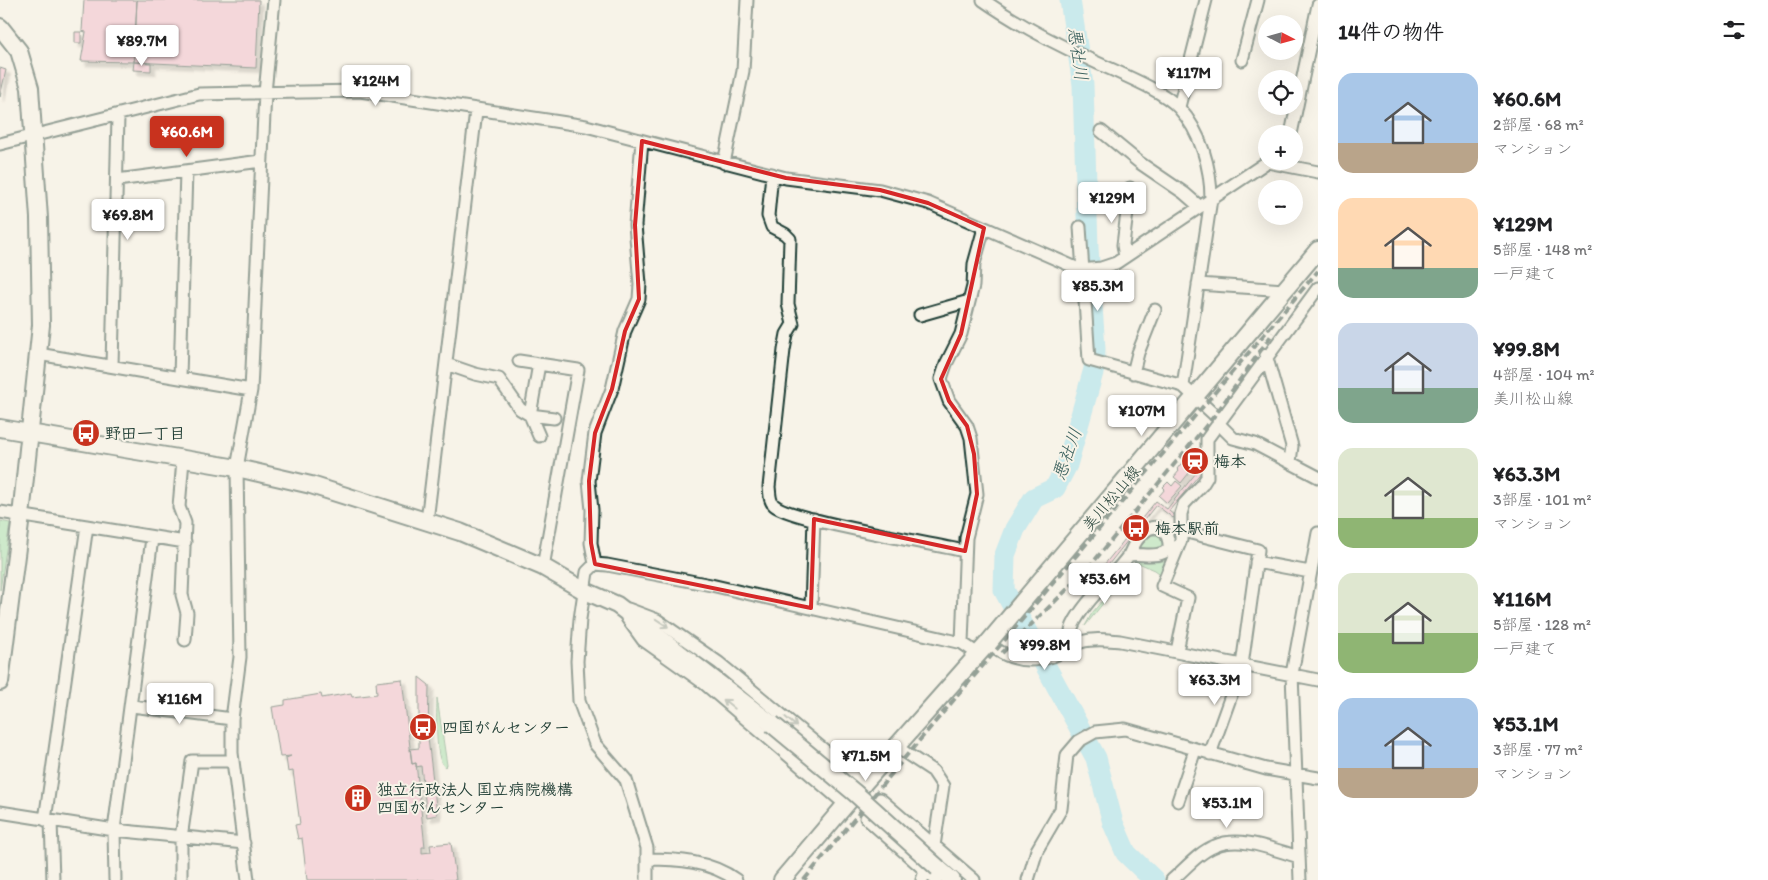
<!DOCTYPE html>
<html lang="ja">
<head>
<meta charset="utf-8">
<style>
  body { margin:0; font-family:Itim,"Klee One",sans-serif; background:#f2f2f2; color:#202124; height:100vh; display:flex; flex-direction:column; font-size:19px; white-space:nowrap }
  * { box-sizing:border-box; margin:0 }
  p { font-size:16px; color:#757577 }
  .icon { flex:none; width:28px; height:28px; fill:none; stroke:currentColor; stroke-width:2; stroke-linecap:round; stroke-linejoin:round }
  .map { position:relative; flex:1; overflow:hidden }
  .side { display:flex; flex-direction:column; background:#fff; width:450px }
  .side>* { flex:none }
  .needle { width:32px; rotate:96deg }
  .buttons { position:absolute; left:1258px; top:15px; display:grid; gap:10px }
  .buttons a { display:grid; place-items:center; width:45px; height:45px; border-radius:50%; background:#fff; box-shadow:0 5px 20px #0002; font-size:25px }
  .price { position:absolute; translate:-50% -42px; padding:0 11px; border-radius:5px; background:#fff; color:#222; font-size:16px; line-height:32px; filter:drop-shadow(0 1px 2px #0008) }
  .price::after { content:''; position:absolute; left:50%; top:30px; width:15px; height:11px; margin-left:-8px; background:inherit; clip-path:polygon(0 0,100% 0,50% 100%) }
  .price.active { background:#c8321e; color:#fff }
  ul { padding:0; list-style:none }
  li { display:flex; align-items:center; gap:15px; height:125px; padding:0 20px }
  li span { display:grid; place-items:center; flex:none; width:140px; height:100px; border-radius:15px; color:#555 }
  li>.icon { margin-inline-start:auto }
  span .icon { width:60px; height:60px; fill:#fffc; stroke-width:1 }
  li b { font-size:21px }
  h2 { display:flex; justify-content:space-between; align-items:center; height:60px; padding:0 20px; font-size:21px }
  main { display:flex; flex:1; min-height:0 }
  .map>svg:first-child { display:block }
</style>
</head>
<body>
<main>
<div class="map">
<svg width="1318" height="880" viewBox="0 0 1318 880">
  <defs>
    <filter id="shadow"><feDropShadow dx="4.5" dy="4.5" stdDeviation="1" flood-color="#0004"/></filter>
  </defs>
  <rect width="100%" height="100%" fill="#f7f3e8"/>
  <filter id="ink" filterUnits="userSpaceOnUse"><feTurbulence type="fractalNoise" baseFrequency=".02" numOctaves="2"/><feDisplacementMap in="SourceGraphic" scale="10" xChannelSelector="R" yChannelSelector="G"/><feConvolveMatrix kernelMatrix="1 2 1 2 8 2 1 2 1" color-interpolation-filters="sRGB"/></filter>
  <g filter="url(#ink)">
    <path fill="#9cdea8" stroke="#5e8e6e" d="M0,521L10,523L0,590Z
      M1152,535L1160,536L1164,545L1163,548L1151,551L1140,547Z
      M1169,559L1163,576L1155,570L1136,562L1085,626L1092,613L1135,562C1147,557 1156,566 1169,559Z
      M437,698L447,765L445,767C434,761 437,711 437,698Z"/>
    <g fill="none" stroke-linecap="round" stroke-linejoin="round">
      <path stroke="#92dff1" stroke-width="21" d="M1070,0L1083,85L1088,248L1095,349L1094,369L1067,465L1055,488L1034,498L1015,529L1005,555L1004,590L1096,758L1113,823L1126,853L1154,880"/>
    </g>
    <path fill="#f0b7ca" stroke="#1f3d34" filter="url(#shadow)" d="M84,0H137L134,62L81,61L86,32L82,31Z
      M137,0H259L256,68L134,62Z
      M75,32H81V43H75Z
      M134,62L151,63V71L133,70Z
      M0,68L6,70L0,97Z
      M1190,452L1203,463L1197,471L1193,468L1181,483L1174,477L1179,471L1177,469Z
      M1200,468L1203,470L1169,511L1175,516L1173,518L1156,505L1089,589L1086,587L1156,501L1167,509Z
      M1176,481L1182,486L1167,503L1159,496L1165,489L1163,487L1168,482L1172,486Z
      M419,677L429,685L428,738L437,815L427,817L421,766L416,767V763L412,764L410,749L419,748Z
      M402,679L412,764L416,763L425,847H422V853L431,852L430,845L451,843L456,880H307L302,838L298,839L295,825L300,824L293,771L288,772L286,758L291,756L280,757L272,707L285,705V700L321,694L322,698L351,693L352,697L377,694L376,682Z"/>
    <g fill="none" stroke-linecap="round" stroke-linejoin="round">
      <g stroke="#1f3d34" stroke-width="15">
        <path id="street" d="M983,0C1016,23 1052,42 1089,59C1113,71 1162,89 1179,108C1201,132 1211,168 1211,199L1183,386L1220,420
          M1242,60L1258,0
          M1179,107L1206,0
          M1101,131L1140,163L1184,193L1199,206
          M1291,134L1318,5
          M0,144L199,94L360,91L586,126L786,178L880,190L928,203L1081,270L1101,268L1116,263L1267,162L1318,172
          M724,163L743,71L747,0
          M772,174L768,216L772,227L785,234L790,239L788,304L793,324L787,334L784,350L769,487C770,493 769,501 774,505C790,520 934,544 965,551
          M117,180L261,161
          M1080,227L1089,360L1183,386
          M1125,257L1123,245L1130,188
          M1198,284L1284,290
          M920,315L969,301
          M38,354L251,390
          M1266,355L1292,446L1290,462
          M519,361L578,370L543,567
          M446,364L475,374L499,379L520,409L530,415L539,436
          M539,364L530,415L554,418
          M112,366L118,116
          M1133,373L1138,353L1155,310
          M180,377L186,171
          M1218,423L1233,438L1255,444L1318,477
          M183,460L179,507L185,523L182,595L187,613L185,640
          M0,512L185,542
          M427,521L476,111
          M1183,531L1258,550L1242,665L1210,754
          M1256,562L1310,572
          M595,564L591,543L592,510L589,481L595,433L612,389L625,331L639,299L640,284L635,225L642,141
          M811,608L814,519
          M628,609L657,620L719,663L864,783
          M627,618L643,640L705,684L845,804
          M962,643L966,538L977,494L971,438L967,426L949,401L941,379L946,364L961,334L973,286L974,264L984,228
          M988,643C1007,660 1029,664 1053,656C1063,652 1071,645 1081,642C1094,638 1107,640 1120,641L1318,680
          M1068,648C1069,641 1070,632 1073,625C1084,602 1113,577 1129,555C1133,547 1136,538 1144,532C1159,520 1170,533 1169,549C1158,559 1143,553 1129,555
          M1177,651L1188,598L1162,586L1181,540V514L1184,504L1202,485L1207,477V439L1318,288
          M132,706L232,719
          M895,746L933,771L943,786L934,846L922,880
          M880,799L974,880
          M1178,801L1195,750
          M0,812L114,830L244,843
          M866,818L936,880
          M45,820L87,526
          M51,821L53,880
          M647,859C677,859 711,861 736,880
          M115,880L114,830L152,538
          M181,880V838L192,761H233
          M248,880L232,753V719L240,657L237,468L251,390L265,93L274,0
          M647,880V848L626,780L595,744L579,701L577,661L580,619L587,572L595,564L607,565L711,585L962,643L978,654
          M1028,880L1037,850L1061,809L1067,755L1079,741L1095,732L1125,729L1266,769L1318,778
          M1172,880C1185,869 1199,852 1215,846C1241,835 1274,850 1299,857
          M1300,880L1292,674L1318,533"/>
      </g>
      <g stroke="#1f3d34" stroke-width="20">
        <path id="secondary" d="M0,27L19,51L30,88L39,218L41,325L21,516L0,682
          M0,428L237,468L311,485L460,532L543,567L583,590L617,605L772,724
          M938,868L952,880
          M782,880L864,783L988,643L1318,250"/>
      </g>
      <use href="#street" stroke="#f7f3e8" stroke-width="11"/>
      <use href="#secondary" stroke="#f7f3e8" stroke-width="16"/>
      <path stroke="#1f3d34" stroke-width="4" stroke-dasharray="8 4" stroke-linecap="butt" d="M1002,653L1085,572L1215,415L1273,333
        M804,880L907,755L1318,271"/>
      <g stroke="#1f3d34" stroke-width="20" stroke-linecap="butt">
        <path id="secondary-bridge" d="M772,724L855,793L938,868"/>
      </g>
      <use href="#secondary-bridge" stroke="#f7f3e8" stroke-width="16"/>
    </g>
    <defs><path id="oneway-shaft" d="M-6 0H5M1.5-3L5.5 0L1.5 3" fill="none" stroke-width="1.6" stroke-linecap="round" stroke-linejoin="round" transform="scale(1.25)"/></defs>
    <g stroke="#8b988e">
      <use href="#oneway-shaft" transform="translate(662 623) rotate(33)"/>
      <use href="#oneway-shaft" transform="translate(729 704) rotate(-141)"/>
      <use href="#oneway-shaft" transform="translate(791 722) rotate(41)"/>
    </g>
  </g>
  <path d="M0 0H1318V880H0ZM642,141L786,178L880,190L928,203L984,228L961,334L941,379L949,401L967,426L974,454L977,494L965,551L814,519L811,608L595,564L591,543L589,481L595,433L612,389L625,331L639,299L635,225Z" fill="#f7f3e8" fill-opacity=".55" fill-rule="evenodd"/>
  <path fill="none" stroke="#d62828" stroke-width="4" stroke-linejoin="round" d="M642,141L786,178L880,190L928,203L984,228L961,334L941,379L949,401L967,426L974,454L977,494L965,551L814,519L811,608L595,564L591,543L589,481L595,433L612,389L625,331L639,299L635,225Z"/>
  <defs>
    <g id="bus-disc" transform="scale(1.4375)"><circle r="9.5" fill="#c8321e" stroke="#f7f3e8"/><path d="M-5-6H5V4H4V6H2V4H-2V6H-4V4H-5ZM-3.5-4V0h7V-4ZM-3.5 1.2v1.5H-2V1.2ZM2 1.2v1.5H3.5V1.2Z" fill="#fff"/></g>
    <g id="station-disc" transform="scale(1.4375)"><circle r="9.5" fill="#c8321e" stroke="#f7f3e8"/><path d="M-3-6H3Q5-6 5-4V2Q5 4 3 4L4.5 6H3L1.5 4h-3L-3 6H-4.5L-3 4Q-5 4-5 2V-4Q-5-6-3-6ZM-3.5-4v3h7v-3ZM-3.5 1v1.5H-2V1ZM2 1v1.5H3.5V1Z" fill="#fff"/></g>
    <g id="building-disc" transform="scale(1.4375)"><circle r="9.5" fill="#c8321e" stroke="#f7f3e8"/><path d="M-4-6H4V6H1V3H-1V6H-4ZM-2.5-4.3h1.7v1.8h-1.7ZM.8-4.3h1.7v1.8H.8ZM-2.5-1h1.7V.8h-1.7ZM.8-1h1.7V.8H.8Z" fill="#fff"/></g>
  </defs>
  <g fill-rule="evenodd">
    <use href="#bus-disc" x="86" y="433"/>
    <use href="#station-disc" x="1195" y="461"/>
    <use href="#bus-disc" x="1136" y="528"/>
    <use href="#bus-disc" x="423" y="727"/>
    <use href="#building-disc" x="358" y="798"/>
  </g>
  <g text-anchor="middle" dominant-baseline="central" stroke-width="4" stroke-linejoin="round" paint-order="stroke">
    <g font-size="16" font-weight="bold" fill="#1f3d34" stroke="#f7f3e8" text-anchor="start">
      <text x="105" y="433">野田一丁目</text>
      <text x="1214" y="461">梅本</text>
      <text x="1155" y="528">梅本駅前</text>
      <text x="442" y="727">四国がんセンター</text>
      <text x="377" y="789">独立行政法人 国立病院機構<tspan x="377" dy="18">四国がんセンター</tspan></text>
    </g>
    <g font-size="16" fill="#1f3d34" stroke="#f7f3e8">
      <text transform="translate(1111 498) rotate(-50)">美川松山線</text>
    </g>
    <g font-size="18" font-style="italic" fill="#365d5a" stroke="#f7f3e8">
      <text transform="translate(1078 54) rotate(82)">悪社川</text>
      <text transform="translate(1067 454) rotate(-70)">悪社川</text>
    </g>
  </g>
</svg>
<div class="buttons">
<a><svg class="needle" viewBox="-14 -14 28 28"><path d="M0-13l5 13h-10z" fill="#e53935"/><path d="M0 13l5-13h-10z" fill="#757577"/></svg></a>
<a><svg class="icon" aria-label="locate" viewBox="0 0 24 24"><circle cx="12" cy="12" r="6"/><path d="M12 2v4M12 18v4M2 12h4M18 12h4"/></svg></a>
<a>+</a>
<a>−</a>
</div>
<b class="price" style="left:142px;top:67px">¥89.7M</b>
<b class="price" style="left:1189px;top:99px">¥117M</b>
<b class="price" style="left:376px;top:107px">¥124M</b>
<b class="price active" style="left:187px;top:158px">¥60.6M</b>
<b class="price" style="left:1112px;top:224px">¥129M</b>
<b class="price" style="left:128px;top:241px">¥69.8M</b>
<b class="price" style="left:1098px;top:312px">¥85.3M</b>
<b class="price" style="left:1142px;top:437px">¥107M</b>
<b class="price" style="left:1105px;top:605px">¥53.6M</b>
<b class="price" style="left:1045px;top:671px">¥99.8M</b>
<b class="price" style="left:1215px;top:706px">¥63.3M</b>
<b class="price" style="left:180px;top:725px">¥116M</b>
<b class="price" style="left:866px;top:782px">¥71.5M</b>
<b class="price" style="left:1227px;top:829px">¥53.1M</b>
</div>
<section class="side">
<h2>14件の物件<svg class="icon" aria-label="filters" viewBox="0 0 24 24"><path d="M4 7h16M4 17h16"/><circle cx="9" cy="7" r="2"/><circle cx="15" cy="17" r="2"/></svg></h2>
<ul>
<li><span style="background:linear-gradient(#a9c7e8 70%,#b9a48a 0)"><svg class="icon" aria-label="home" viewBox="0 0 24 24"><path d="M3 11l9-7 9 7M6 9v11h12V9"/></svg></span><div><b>¥60.6M</b><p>2部屋 · 68 m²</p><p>マンション</p></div></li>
<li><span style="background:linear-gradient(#ffd9b3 70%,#7fa58c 0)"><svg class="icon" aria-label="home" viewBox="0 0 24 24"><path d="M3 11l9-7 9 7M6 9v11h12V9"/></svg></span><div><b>¥129M</b><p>5部屋 · 148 m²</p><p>一戸建て</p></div></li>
<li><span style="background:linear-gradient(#c9d6e8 65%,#7fa58c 0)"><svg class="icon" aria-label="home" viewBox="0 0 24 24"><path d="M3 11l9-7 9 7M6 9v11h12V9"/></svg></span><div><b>¥99.8M</b><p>4部屋 · 104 m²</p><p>美川松山線</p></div></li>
<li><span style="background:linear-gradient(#dfe7d0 70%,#8fb573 0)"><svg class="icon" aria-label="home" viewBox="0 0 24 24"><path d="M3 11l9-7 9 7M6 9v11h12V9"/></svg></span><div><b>¥63.3M</b><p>3部屋 · 101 m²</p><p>マンション</p></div></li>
<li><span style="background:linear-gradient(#dfe7d0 60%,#8fb573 0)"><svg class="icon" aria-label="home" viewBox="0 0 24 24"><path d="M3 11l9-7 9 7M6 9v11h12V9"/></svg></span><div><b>¥116M</b><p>5部屋 · 128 m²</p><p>一戸建て</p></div></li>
<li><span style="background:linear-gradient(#a9c7e8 70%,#b9a48a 0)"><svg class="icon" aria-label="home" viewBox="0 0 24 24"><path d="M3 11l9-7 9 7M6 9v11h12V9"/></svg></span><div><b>¥53.1M</b><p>3部屋 · 77 m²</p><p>マンション</p></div></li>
</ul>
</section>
</main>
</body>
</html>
